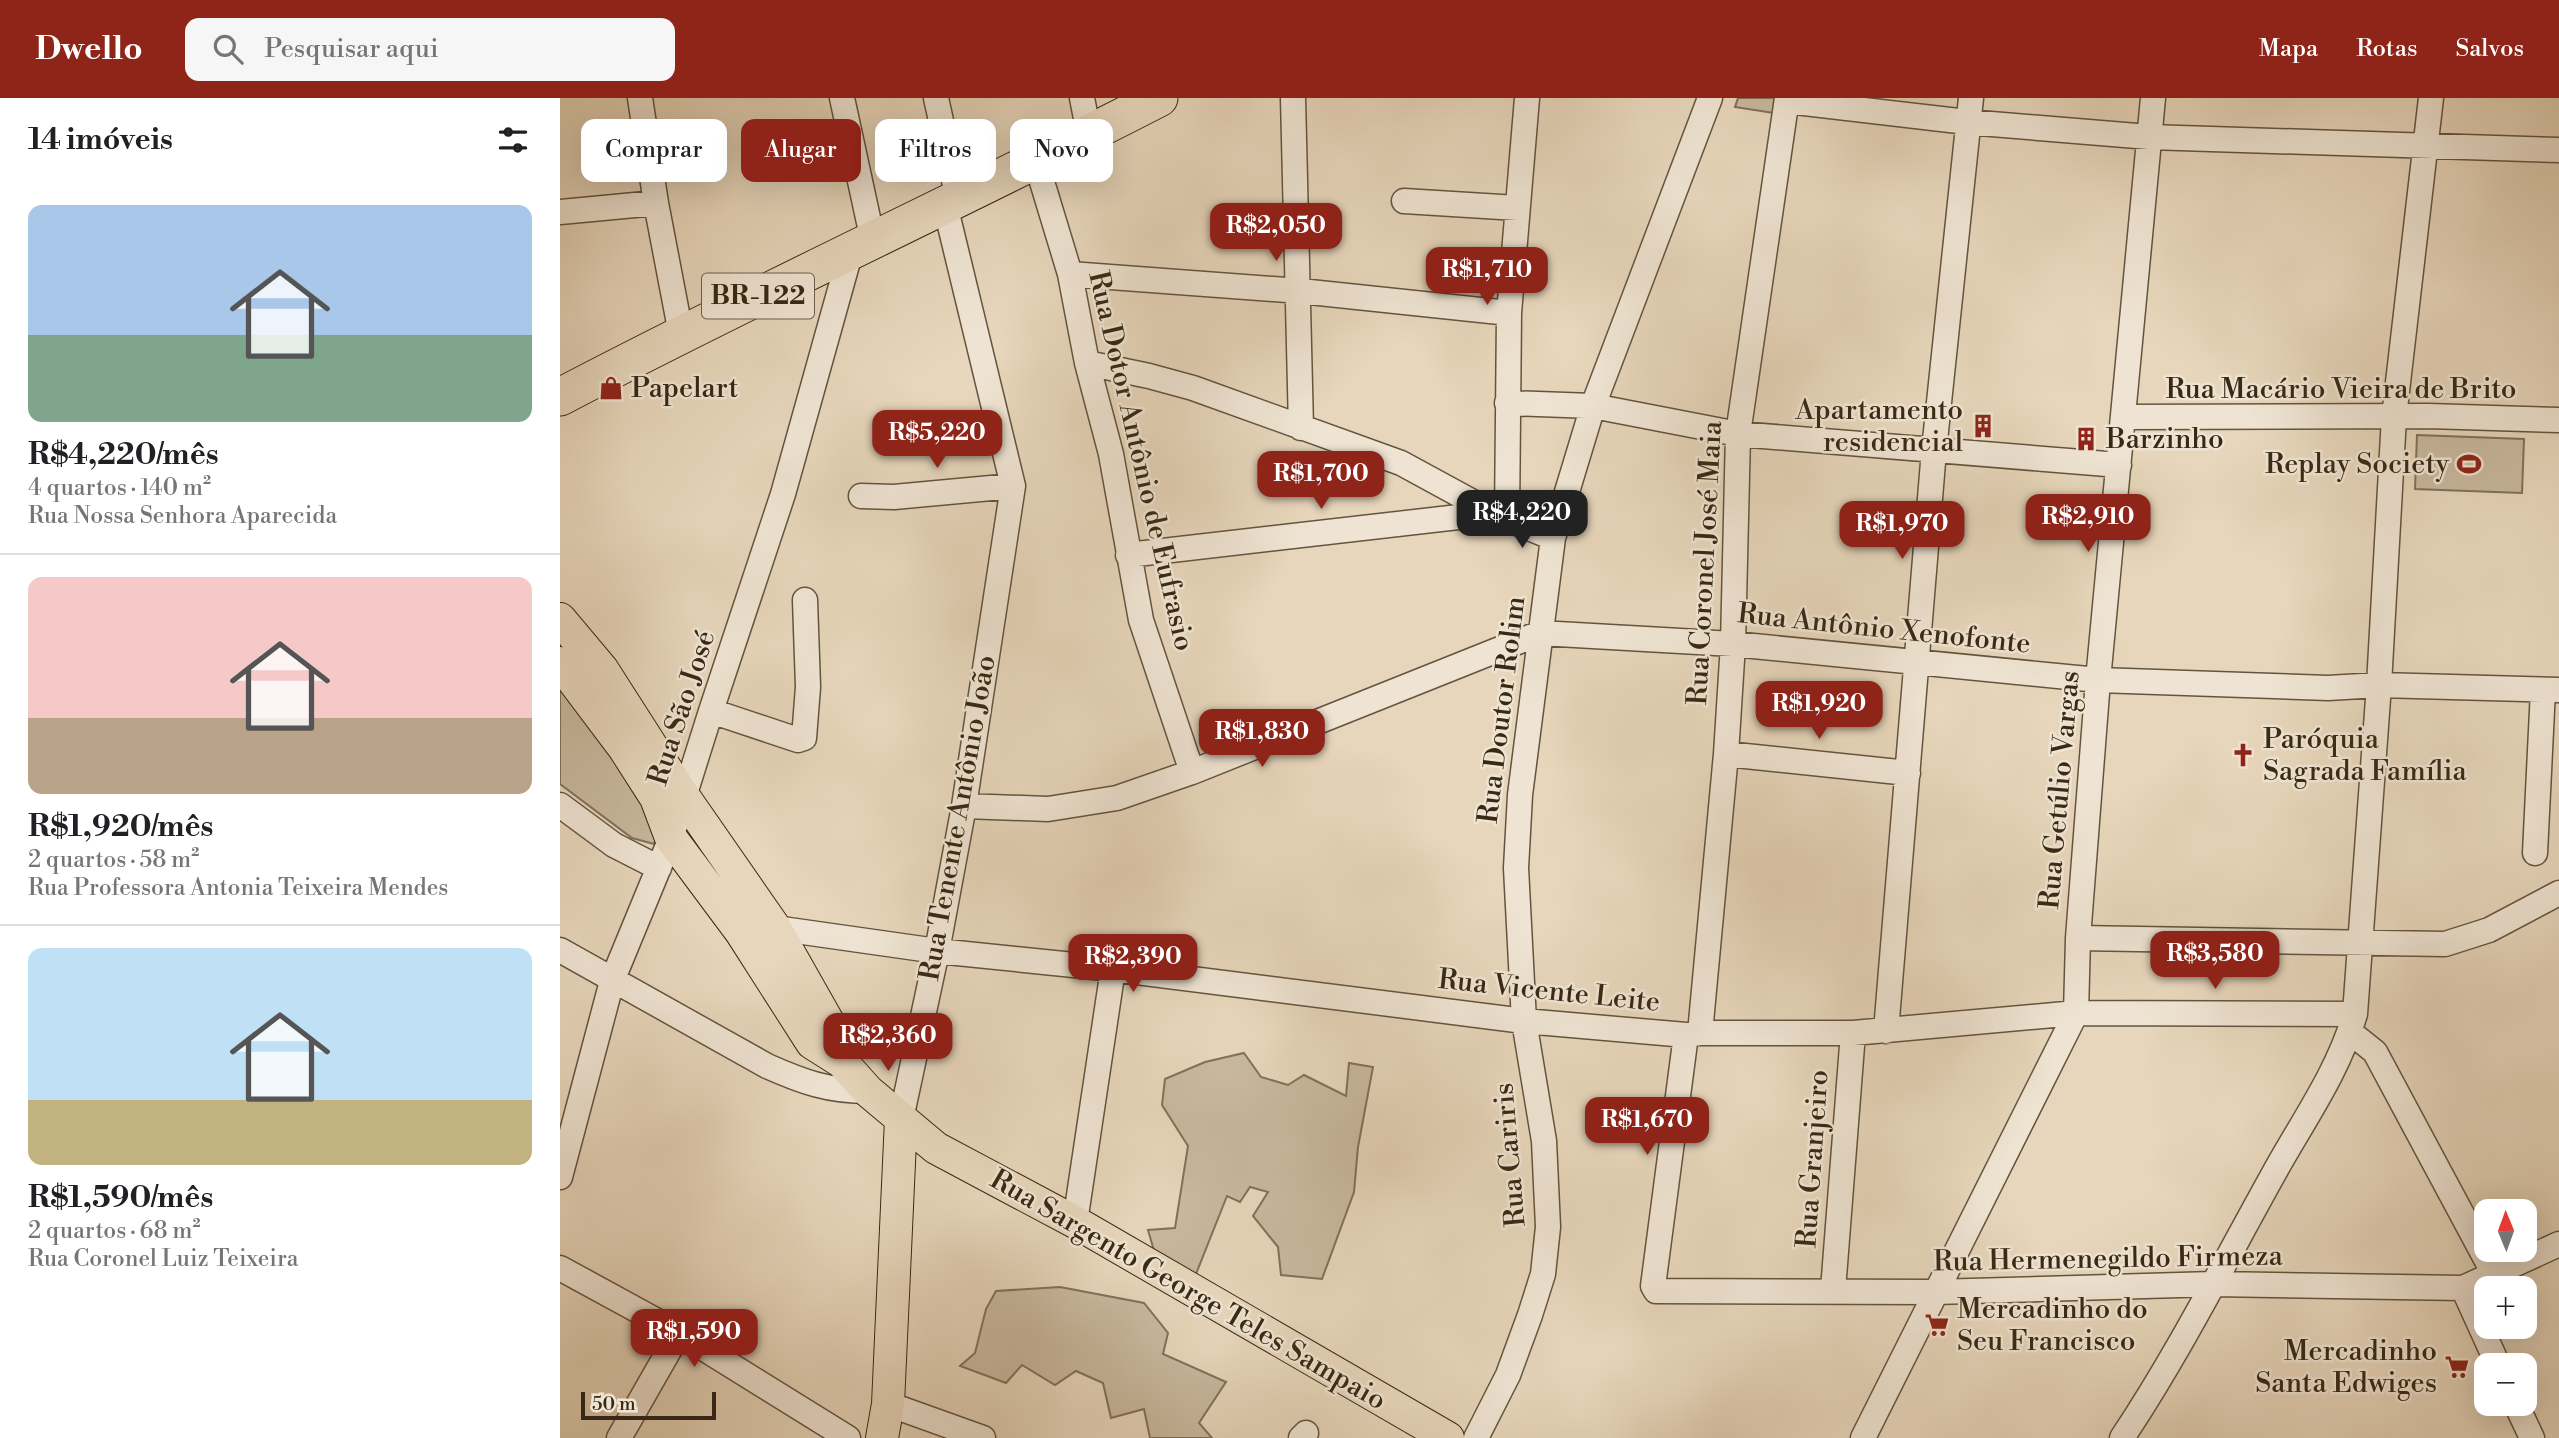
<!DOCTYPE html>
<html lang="pt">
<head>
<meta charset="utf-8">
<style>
  body { margin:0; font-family:"Libre Bodoni",serif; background:#f6f6f6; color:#202124; height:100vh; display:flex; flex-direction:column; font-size:26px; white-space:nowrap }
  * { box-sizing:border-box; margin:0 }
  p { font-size:23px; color:#757577 }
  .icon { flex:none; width:38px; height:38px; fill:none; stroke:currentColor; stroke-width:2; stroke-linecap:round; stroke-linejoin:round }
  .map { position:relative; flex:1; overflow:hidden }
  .side { display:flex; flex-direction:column; background:#fff; width:560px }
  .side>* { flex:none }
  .top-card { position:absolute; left:21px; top:21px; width:665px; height:63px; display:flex; gap:14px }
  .needle { width:46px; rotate:359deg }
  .tools { position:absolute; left:1914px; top:1101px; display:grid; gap:14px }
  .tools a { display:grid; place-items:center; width:63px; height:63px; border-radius:14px; background:#fff; box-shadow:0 7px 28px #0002; font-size:35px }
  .scale { position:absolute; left:21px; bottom:18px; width:135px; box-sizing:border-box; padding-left:7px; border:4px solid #392914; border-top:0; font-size:19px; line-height:24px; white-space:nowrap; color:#392914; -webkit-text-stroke:5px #efe4d3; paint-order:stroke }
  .price { position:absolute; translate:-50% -60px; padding:0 16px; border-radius:14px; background:#8f2418; color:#fff; font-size:23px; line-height:46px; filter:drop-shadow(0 2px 4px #0008) }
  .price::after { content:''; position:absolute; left:50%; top:42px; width:21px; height:16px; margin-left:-10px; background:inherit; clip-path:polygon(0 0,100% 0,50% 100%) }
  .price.current { background:#222; color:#fff }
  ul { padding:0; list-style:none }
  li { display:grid; align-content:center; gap:14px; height:371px; padding:0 28px }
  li+li { border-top:2px solid #e0e0e0 }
  li span { display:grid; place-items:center; height:217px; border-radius:14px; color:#555 }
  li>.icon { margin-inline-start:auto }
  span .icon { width:126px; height:126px; fill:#fffc; stroke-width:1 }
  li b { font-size:30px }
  h2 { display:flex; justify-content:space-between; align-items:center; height:84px; padding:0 28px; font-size:30px }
  .pill { padding:0 24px; border-radius:14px; background:#fff; box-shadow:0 7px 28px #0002; font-size:24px; line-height:63px }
  .pill.current { background:#8f2418; color:#fff }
  header { display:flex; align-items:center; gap:42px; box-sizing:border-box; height:98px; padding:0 35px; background:#8f2418; color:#fff }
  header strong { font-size:33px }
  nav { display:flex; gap:38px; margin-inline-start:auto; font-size:24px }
  .search { width:490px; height:63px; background:#f6f6f6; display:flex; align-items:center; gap:18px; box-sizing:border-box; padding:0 24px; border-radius:14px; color:#757577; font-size:26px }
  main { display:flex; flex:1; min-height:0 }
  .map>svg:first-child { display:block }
</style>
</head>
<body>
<header>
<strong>Dwello</strong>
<div class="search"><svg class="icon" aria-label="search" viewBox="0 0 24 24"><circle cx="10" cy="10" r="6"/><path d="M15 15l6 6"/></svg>Pesquisar aqui</div>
<nav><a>Mapa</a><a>Rotas</a><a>Salvos</a></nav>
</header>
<main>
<section class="side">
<h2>14 imóveis<svg class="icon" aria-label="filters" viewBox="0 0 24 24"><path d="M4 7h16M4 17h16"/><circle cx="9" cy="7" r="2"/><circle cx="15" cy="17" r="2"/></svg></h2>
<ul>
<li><span style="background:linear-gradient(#a9c7e8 60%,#7fa58c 0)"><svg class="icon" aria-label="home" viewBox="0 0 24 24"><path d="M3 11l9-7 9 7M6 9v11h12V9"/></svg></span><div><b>R$4,220/mês</b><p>4 quartos · 140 m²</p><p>Rua Nossa Senhora Aparecida</p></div></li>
<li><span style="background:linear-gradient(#f6c9c9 65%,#b9a48a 0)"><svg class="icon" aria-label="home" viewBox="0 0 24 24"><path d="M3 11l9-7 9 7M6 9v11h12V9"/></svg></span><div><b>R$1,920/mês</b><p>2 quartos · 58 m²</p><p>Rua Professora Antonia Teixeira Mendes</p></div></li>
<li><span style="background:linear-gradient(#bfe0f5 70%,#c2b280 0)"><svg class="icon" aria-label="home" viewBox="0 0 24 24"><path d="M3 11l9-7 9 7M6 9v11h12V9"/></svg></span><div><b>R$1,590/mês</b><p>2 quartos · 68 m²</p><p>Rua Coronel Luiz Teixeira</p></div></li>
</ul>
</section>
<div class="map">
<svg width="1999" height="1340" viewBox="0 0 1999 1340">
  <rect width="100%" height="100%" fill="#e7d6bb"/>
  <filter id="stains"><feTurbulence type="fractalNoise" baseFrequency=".00286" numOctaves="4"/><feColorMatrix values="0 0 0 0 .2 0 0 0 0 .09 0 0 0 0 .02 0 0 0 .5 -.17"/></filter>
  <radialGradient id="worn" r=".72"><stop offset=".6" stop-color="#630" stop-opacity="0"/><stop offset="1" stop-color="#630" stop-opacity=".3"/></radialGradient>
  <path fill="#c9b99f" stroke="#81715a" stroke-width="2" d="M1178,0H1222L1220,16L1175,9Z
    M1857,337L1964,341L1962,395L1855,391Z
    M0,570L102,722L94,746L72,740L0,686Z
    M684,955L701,979L728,987L744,977L786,998L789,965L813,969L798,1049L794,1094L762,1181L721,1177L718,1149L693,1118L708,1094L690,1089L680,1104L667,1098L634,1181L595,1156L588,1132L615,1130L628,1048L602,1007L605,981L645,964Z
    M500,1189L584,1205L608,1235L603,1256L666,1284L639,1325L652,1340H590L584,1311L551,1320L543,1285L516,1273L495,1287L462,1267L446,1285L400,1268L415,1255L426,1211L436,1193Z"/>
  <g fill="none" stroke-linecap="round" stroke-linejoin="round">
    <g stroke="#64543e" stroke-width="27">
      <path id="minor" d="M80,0L96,105L121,236
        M282,0L313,143
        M376,0L398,101
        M522,0L529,36
        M733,0L741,330
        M1227,3L1407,24L1589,39L1999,52
        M476,64L510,176L527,265L551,356L581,522L632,674
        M844,103L957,110
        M0,114L96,105
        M510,176L740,193L949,215
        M527,265L589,278L633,290L841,365L933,415
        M947,305L1033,308L1178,336L1559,367
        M1563,319L1868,318L1999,322
        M301,398L334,399L453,388
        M947,421L949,215L967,0
        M568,457L933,415L993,440
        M151,613L238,642L244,640L248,589L245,502
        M1166,656L1348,675
        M0,707L54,747L99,770
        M404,708L488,711L557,700L632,674L980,535L1173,546L1538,582L1768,590L1819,587L1999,592
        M1975,755L1983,592
        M202,831L215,830L377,853L553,871L964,923L1126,937L1140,935H1293L1516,915L1795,916
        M1518,840L1885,846L1929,832L1999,795
        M0,852L207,968C243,984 268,993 308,993
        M1326,933L1374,352L1411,0
        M1790,934L1815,954L1934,1176
        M1140,935L1166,656L1173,546L1178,336L1227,0
        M1126,937L1093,1188L1096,1193L1374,1194L1654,1186L1903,1190L1999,1146
        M341,1021L377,853L404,708L453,388L385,107
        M0,1079L52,883L111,740L151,613L223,396L290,156
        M515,1124L553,871
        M0,1170L119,1235L288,1340
        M1903,1190L1938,1267
        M1273,1192L1293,935
        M328,1306L423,1340
        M1956,1306L1972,1340
        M59,1340L119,1235
        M741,1340L746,1335
        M916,1340L948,1277L970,1217L983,1176L988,1129L984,1043L964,923L956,770L960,697L993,440L1033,308L1150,0
        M1303,1340L1516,915L1518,840L1538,582L1593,0
        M1562,1340C1618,1256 1664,1165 1713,1077C1742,1024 1778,975 1795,916L1819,587L1834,319L1871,0"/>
    </g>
    <g stroke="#392914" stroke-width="34">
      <path id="major" d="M0,521L42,571L124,699L215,830L276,938L282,964
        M0,565L64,650L96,700L111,740L181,834L252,945L282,964L308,993L376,1050L515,1124L888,1340
        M322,1340L328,1306L341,1021"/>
    </g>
    <g stroke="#392914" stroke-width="39">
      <path id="highway" d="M0,299C198,195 401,102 599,0"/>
    </g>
    <use href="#minor" stroke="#efe4d3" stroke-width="24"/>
    <use href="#major" stroke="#e7d6bb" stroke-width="32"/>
    <use href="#highway" stroke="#e7d6bb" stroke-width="37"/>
  </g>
  <defs>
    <g id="shop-bare" transform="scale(1.89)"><path d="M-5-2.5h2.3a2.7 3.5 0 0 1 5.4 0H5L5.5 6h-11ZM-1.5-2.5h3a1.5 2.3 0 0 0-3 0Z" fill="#8f2418" stroke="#efe4d3" stroke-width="2.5" paint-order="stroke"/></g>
    <g id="building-bare" transform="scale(1.89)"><path d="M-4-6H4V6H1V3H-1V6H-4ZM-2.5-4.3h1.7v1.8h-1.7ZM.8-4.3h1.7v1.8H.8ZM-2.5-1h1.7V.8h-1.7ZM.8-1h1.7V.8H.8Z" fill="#8f2418" stroke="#efe4d3" stroke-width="2.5" paint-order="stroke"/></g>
    <g id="stadium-bare" transform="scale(1.89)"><path d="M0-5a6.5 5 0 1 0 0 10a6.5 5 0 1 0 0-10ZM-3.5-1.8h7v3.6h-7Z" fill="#8f2418" stroke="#efe4d3" stroke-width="2.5" paint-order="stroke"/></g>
    <g id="church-bare" transform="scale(1.89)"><path d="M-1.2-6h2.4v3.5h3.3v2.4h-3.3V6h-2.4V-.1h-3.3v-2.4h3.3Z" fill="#8f2418" stroke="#efe4d3" stroke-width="2.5" paint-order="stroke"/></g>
    <g id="supermarket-bare" transform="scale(1.89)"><path d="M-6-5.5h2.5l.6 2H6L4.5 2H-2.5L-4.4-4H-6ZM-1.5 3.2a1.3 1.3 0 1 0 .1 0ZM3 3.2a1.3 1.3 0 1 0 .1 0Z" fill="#8f2418" stroke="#efe4d3" stroke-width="2.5" paint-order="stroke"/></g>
  </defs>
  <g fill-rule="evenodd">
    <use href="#shop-bare" x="51" y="290"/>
    <use href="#building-bare" x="1423" y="328"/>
    <use href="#building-bare" x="1526" y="341"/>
    <use href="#stadium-bare" x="1909" y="366"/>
    <use href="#church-bare" x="1683" y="657"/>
    <use href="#supermarket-bare" x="1377" y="1227"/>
    <use href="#supermarket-bare" x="1897" y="1269"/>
  </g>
  <g text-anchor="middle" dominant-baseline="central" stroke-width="5" stroke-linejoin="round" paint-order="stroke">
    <rect fill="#efe4d3" stroke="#70614d" stroke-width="2" x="142" y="175.5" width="112" height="45" rx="5"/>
    <g font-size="26" font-weight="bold" fill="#392914">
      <text x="198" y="198">BR-122</text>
    </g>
    <g font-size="28" fill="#392914" stroke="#efe4d3" text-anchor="start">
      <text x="71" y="290">Papelart</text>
      <text x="1403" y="312" text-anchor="end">Apartamento<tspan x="1403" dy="32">residencial</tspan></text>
      <text x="1546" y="341">Barzinho</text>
      <text x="1889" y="366" text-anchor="end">Replay Society</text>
      <text x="1703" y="641">Paróquia<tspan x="1703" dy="32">Sagrada Família</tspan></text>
      <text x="1397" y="1211">Mercadinho do<tspan x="1397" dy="32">Seu Francisco</tspan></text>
      <text x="1877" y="1253" text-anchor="end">Mercadinho<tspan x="1877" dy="32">Santa Edwiges</tspan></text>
    </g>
    <g font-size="28" fill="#392914" stroke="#efe4d3">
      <text x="1781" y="291">Rua Macário Vieira de Brito</text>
      <text transform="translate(581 363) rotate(77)">Rua Dotor Antônio de Eufrasio</text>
      <text transform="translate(1145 465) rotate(-87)">Rua Coronel José Maia</text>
      <text transform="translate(1324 531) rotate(6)">Rua Antônio Xenofonte</text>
      <text transform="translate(122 610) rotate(-72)">Rua São José</text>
      <text transform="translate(942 612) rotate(-83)">Rua Doutor Rolim</text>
      <text transform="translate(1500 692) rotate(-85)">Rua Getúlio Vargas</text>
      <text transform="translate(398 720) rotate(-80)">Rua Tenente Antônio João</text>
      <text transform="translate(989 893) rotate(6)">Rua Vicente Leite</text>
      <text transform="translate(950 1057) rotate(-95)">Rua Cariris</text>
      <text transform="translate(1253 1061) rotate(-86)">Rua Granjeiro</text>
      <text transform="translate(1548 1161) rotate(-1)">Rua Hermenegildo Firmeza</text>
      <text transform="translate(628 1192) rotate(30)">Rua Sargento George Teles Sampaio</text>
    </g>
  </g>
  <rect width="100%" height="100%" filter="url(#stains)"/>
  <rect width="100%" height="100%" fill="url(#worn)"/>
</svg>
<div class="tools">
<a><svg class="needle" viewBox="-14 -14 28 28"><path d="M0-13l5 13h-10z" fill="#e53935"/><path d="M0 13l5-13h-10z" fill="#757577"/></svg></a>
<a>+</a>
<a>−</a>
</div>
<div class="scale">50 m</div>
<b class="price" style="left:716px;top:165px">R$2,050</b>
<b class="price" style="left:927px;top:209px">R$1,710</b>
<b class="price" style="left:377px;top:372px">R$5,220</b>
<b class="price" style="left:761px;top:413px">R$1,700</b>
<b class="price current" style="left:962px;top:452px">R$4,220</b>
<b class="price" style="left:1528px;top:456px">R$2,910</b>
<b class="price" style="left:1342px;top:463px">R$1,970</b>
<b class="price" style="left:1259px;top:643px">R$1,920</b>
<b class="price" style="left:702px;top:671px">R$1,830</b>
<b class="price" style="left:1655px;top:893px">R$3,580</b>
<b class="price" style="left:573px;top:896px">R$2,390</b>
<b class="price" style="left:328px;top:975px">R$2,360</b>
<b class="price" style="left:1087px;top:1059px">R$1,670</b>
<b class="price" style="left:134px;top:1271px">R$1,590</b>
<div class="top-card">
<a class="pill">Comprar</a>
<a class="pill current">Alugar</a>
<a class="pill">Filtros</a>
<a class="pill">Novo</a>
</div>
</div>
</main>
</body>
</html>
